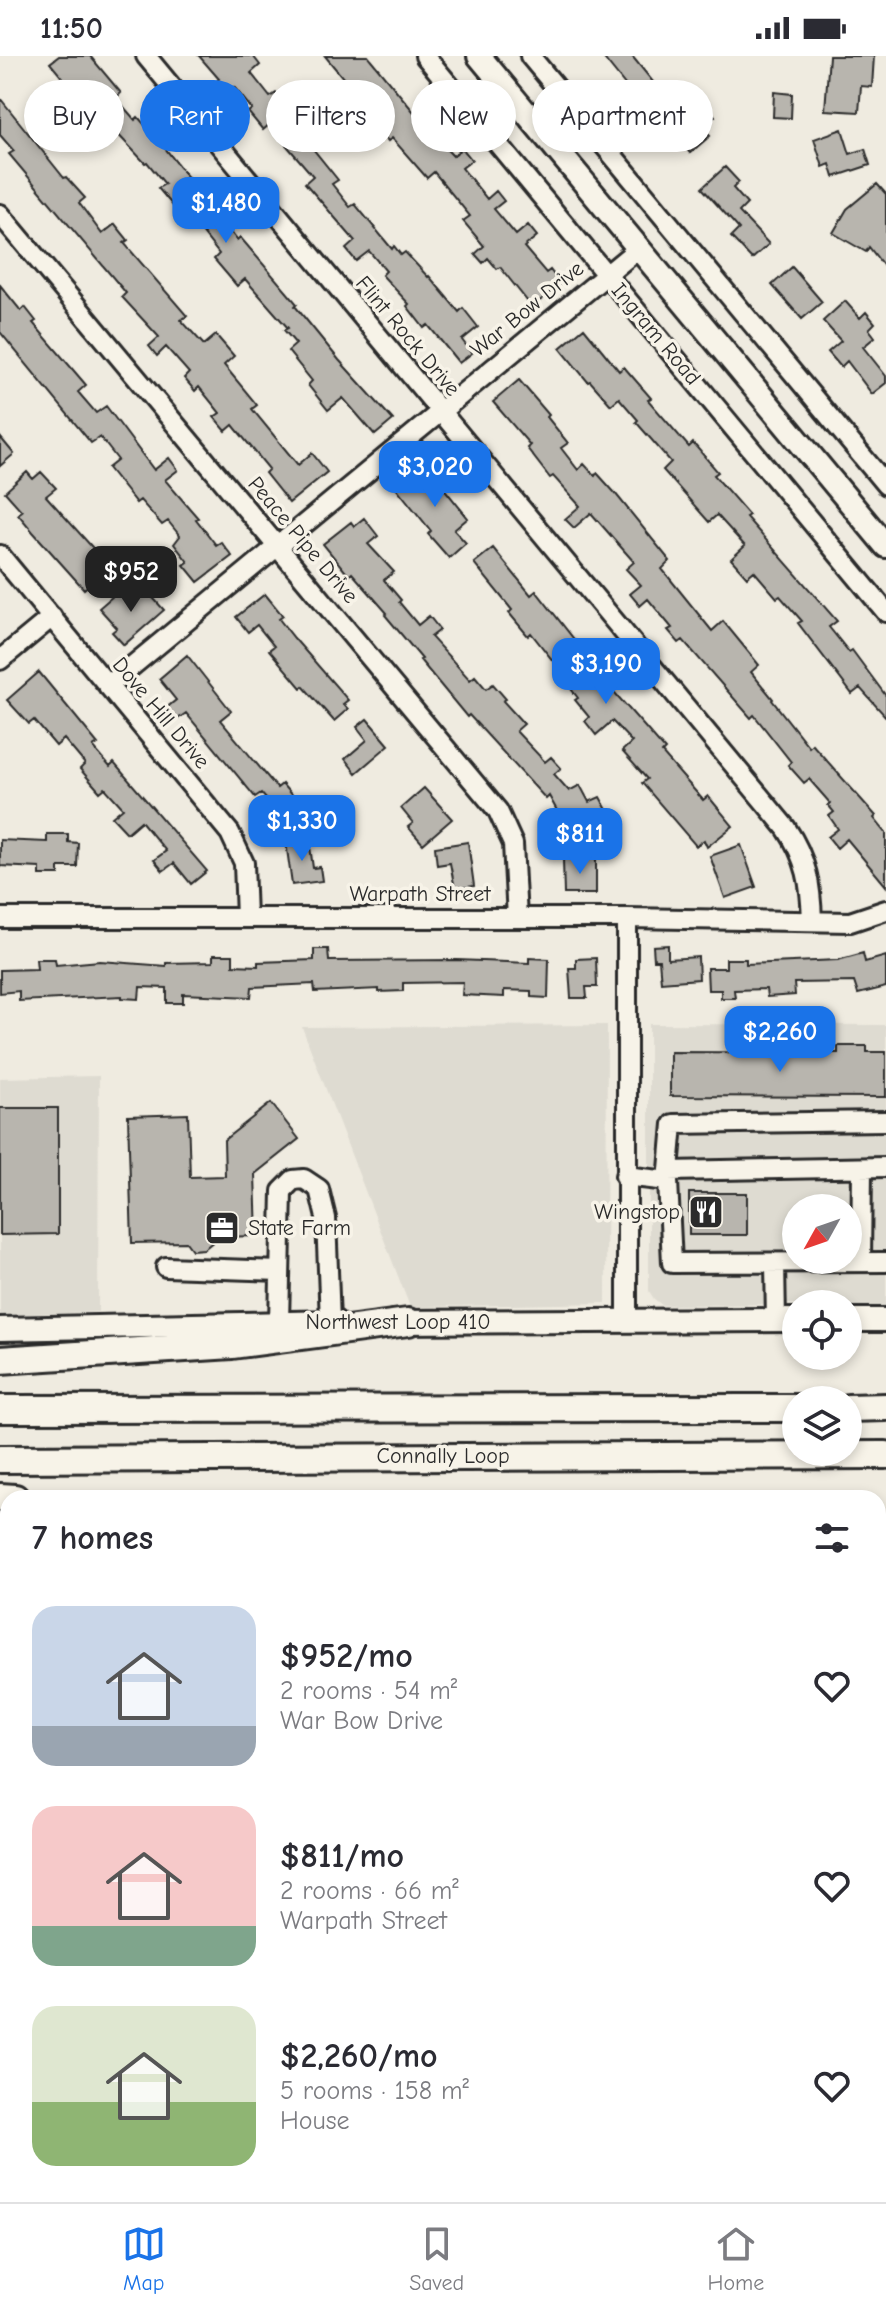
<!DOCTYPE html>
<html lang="en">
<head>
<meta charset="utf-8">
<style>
  body { margin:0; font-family:"Comic Neue",sans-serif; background:#f2f2f3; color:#2b2b33; height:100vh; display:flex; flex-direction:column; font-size:30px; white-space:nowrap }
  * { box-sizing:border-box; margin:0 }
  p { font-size:26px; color:#7c7c81 }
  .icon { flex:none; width:44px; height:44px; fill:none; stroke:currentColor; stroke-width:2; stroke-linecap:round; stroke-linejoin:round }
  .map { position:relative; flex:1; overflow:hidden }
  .side { position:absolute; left:0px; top:1434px; width:886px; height:712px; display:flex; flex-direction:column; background:#fff; border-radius:24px 24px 0 0; box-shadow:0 4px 12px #0003 }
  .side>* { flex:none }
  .banner { position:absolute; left:24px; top:24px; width:838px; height:72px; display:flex; gap:16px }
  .needle { width:52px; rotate:230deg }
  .tools { position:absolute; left:782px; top:1138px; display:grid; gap:16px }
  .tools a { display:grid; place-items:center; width:80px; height:80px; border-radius:50%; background:#fff; box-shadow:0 4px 12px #0003; font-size:40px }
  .price { position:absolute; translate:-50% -68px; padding:0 18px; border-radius:16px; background:#1a73e8; color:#fff; font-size:26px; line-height:52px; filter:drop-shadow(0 2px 4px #0008) }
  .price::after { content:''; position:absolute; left:50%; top:48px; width:24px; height:18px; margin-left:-12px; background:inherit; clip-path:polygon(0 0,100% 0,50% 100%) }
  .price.current { background:#222; color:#fff }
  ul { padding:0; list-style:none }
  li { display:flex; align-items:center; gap:24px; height:200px; padding:0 32px }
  li span { display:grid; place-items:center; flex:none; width:224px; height:160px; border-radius:24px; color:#555 }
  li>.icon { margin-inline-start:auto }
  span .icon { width:96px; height:96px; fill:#fffc; stroke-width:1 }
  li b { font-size:34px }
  h2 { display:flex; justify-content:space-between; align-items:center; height:96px; padding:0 32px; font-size:34px }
  .chip { padding:0 28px; border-radius:36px; background:#fff; box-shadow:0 4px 12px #0003; font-size:28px; line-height:72px }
  .chip.current { background:#1a73e8; color:#fff }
  .status { display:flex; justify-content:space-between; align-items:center; height:56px; padding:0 40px; background:#fff; direction:ltr }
  .status svg { height:22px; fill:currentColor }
  .tabs { display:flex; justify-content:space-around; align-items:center; height:112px; border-top:2px solid #e1e1e2; background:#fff; font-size:22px; color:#7c7c81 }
  .tabs a { display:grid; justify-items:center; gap:4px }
  .tabs .current { color:#1a73e8 }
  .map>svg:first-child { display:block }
</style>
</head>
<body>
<div class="status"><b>11:50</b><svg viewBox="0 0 49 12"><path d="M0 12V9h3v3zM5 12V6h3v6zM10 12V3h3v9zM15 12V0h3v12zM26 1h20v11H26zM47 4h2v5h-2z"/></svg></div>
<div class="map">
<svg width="886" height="2146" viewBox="0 0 886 2146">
  <rect width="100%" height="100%" fill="#efebe0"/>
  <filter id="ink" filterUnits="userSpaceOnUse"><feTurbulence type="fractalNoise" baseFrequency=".0125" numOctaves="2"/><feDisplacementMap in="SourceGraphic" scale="16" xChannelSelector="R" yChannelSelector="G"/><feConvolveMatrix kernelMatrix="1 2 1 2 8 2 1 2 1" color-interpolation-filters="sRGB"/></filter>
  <g filter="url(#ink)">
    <path fill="#dedbd1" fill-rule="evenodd" d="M649,968L886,969V1251L848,1250V1248L662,1249L654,1243L649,1235ZM796,1152H848V1204H796Z
      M607,969L606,1247L410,1251L302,971Z
      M99,1020L98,1256L0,1259V1022Z
      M0,1491H8V2036L0,2035Z
      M878,1506H886V2146H701L705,2138H878Z"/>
    <path fill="#cfcbc2" stroke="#7d7b76" stroke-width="2" d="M0,2035L8,2036V2138H705L701,2146H0Z"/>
    <path fill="#b8b5ae" stroke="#2b2b2b" stroke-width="2" d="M59,0H90L121,37L116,42L135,64L138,61L164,91L237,184L240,181L297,248L295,250L339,304L393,364L375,379L343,342L328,354L308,329L312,325L288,295L296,288L284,274L288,272L245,223L237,230L214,203L219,198L179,147L174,151L158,132L165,128L147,106L145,107L112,72L74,26L69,30L50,7Z
      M199,0H253L260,9L251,17L270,41L276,37L312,80L309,82L317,91L314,94L338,124L332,128L350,151L355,148L392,193L394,190L401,199L405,196L428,221L429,220L459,256L463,252L478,271L462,284L472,297L459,307L428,269L424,272L407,250L409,248L382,219L386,215L369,195L356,205L346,193L355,185L305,127L313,120L269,69L263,74L248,56L252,53L234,31L217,45L207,33L219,23Z
      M325,0H368L432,78L453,100L462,92L472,104L462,112L487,143L496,135L504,145L494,153L516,179L528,169L537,180L524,191L546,217L550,214L561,228L532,251L500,211L497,213L488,202L483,207L475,198L484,190L463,165L470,160L434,116L427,122L392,82L388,85L377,71L381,68Z
      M602,0H632L679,58L699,40L715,60L702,71L710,80L690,97L658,60L654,63L641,48L632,56L617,37L626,30Z
      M829,0H874L872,31L861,30L859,56L825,54Z
      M774,36L792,38L791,62L773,61Z
      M0,42L64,122L66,121L85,142L79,147L102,178L115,168L128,184L124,187L187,260L181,264L204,289L216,279L234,300L224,309L257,349L252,353L298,409L312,397L327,416L289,447L265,417L269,413L233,369L226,375L214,361L220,357L199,331L195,335L184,322L189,317L166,291L157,300L149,290L159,281L122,241L126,237L9,98L14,95L0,79Z
      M842,73L850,98L865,93L870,109L834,121L830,108L823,111L814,83Z
      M725,111L739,126L733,132L747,148L739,156L769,188L752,203L731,181L739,173L702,132Z
      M877,128L886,138V213L869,191L866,196L833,177L847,153Z
      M792,211L822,246L802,263L772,229Z
      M0,229L21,255L25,251L36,265L33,267L86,329L78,336L96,357L106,350L154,414L169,402L178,414L165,424L198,462L196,463L216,489L221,486L232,500L198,526L184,509L188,506L174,488L180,480L168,465L162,469L140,444L136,447L108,412L118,404L100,381L91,387L0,276Z
      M845,245L860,262L866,256L875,267L869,273L875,281L863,291L886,320V327L872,338L847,305L841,311L828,296L841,285L823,265Z
      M584,272L619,315L624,311L651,342L648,344L689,391L693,387L718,416L714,419L749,459L746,461L837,565L829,571L849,596L852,594L886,640V661L860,632L852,638L798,567L802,565L780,540L777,542L754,515L747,521L731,503L745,490L717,459L709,466L663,414L671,406L636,366L638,364L619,342L611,349L590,325L588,326L560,292Z
      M519,324L549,359L547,361L568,387L561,392L578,414L584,408L595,420L597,417L615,437L670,505L662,513L712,575L723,565L759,609L751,616L773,643L772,644L809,691L812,688L876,760L874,762L886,777V830L847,783L837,792L828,781L838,773L829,760L834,756L828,749L830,747L809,723L804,727L788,709L791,706L754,659L751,662L683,584L679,587L668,574L672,572L648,543L640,550L630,538L641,529L626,513L634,506L591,457L574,472L565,463L580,450L553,420L550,422L527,392L530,389L493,346Z
      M0,381L14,398L0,410Z
      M418,412L425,420L430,415L468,462L454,474L466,487L449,502L428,478L431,475L395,430Z
      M27,416L33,423L41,416L56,432L46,440L110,511L84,533L33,476L18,458L22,455L5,436Z
      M364,462L378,480L368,488L394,516L384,524L401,544L399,546L418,569L429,560L440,574L431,581L470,624L475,620L486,633L493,628L506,643L503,645L524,668L516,675L545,706L551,701L561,712L554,718L569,735L580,729L589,746L600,741L616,770L601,778L599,774L588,780L580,766L567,773L549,740L546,743L469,659L467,661L420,604L422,603L385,559L387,557L352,517L349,520L323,488L351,466L354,470Z
      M493,492L531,539L536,535L595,610L593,612L665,694L662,697L703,744L708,740L733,770L707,791L704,784L696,790L642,727L647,723L622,695L632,686L612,665L596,679L585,665L589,661L575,644L578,642L558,616L560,614L531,577L528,580L509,557L512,554L474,507Z
      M121,533L131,545L145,533L164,554L124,589L112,576L117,572L99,552Z
      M265,538L283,560L279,563L294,582L348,644L343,648L348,653L334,665L303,630L301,632L269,594L274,590L257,569L248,576L236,561Z
      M187,599L231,655L220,664L277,732L282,728L306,756L290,771L261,737L255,741L186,657L175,665L165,653L176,644L159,623Z
      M39,616L98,688L93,691L110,711L114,707L207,815L191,828L174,807L163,815L154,804L166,795L141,765L127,777L112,761L123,752L105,732L100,736L80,713L85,708L64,683L56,690L34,664L29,668L7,644Z
      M367,663L389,689L356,717L345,703L367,684L357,671Z
      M424,732L452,763L423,788L408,771L413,767L401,752Z
      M47,778H68V786L78,787L77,811H59V819H40V812L0,810V784L47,786Z
      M309,783L313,812L320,811L322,825L292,829L286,786Z
      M468,786L474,830L455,833L450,807L437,809L435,791Z
      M741,789L756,831L725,842L710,800Z
      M596,802V838H564L563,803Z
      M668,889V903L698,901L699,923L661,926L659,904H654L653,890Z
      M314,893H328L329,905L457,904L529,907V902L549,903L548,942L531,941V935L504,934V941L462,939L463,926L403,927V935L379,936V933L315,936L314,928L252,931L251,941L183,938V947H167V932L140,931L139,943L122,942V940L19,945V935L0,937V914L37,913L36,903H55L56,909L100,905L166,910V907L213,906V899H233V909L258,910V906L314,904Z
      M863,897L865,906L886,900V931L858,938L854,926L794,927L795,939L767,941L766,933L734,934L735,942H721V934H708L707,912H726V903H746V908L838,904Z
      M596,902L597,931H586L587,942H571L569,912H576V903Z
      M838,990H867V996H886V1041L670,1040V996L838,997Z
      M271,1047L299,1083L255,1118L257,1180L219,1181L204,1193L192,1194L186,1186L132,1187L128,1060L188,1058L190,1121L225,1120L224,1084Z
      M0,1052H58V1178L0,1179Z
      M689,1137H747V1179H689Z"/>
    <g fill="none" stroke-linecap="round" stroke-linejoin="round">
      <g stroke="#2b2b2b" stroke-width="24">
        <path id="minor" d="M146,0L786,772C807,803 811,829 812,865
          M425,0L886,556
          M530,0L886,429
          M0,158L498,755L513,788L517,862
          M0,499L230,777L244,807L246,862
          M0,604L52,561
          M108,630L639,192
          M0,862H627L850,866L886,854
          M669,1115L886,1111
          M625,1120L668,1125L673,1068L886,1065
          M668,1125L672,1207L886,1206
          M861,1206L862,1112
          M775,1207L776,1265
          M166,1211L280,1215
          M627,1265V862
          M279,1266L282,1135L293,1124L304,1123L319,1133L326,1162L330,1266
          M878,1558L886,1555
          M0,1606H8
          M0,1808H8
          M0,2015H8
          M726,2146L730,2138"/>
      </g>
      <g stroke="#2b2b2b" stroke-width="28">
        <path id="major" d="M479,0L886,490
          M848,1264H886
          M393,1266L796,1264
          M0,1273L335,1266
          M0,1482H8
          M878,1483H886"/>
      </g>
      <g stroke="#2b2b2b" stroke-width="32">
        <path id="highway" d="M0,1304L232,1289L408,1266
          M848,1352L886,1351
          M0,1353L796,1352
          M0,1403L886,1399
          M0,1441L15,1442"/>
      </g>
      <use href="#minor" stroke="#f7f3e8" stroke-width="18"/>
      <use href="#major" stroke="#f7f3e8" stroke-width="22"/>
      <use href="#highway" stroke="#f7f3e8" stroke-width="26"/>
    </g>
  </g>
  <defs>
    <g id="restaurant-square" transform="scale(1.8)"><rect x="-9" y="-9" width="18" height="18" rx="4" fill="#2b2b2b" stroke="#f7f3e8"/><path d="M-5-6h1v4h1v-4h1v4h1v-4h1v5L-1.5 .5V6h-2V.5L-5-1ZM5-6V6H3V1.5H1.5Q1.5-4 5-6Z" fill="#fff"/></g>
    <g id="office-square" transform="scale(1.8)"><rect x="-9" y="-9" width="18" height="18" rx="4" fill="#2b2b2b" stroke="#f7f3e8"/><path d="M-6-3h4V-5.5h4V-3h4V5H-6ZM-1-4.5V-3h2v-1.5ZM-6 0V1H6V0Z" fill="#fff"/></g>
  </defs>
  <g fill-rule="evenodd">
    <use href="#restaurant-square" x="706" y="1156"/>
    <use href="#office-square" x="222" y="1172"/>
  </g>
  <g text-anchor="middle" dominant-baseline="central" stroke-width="7" stroke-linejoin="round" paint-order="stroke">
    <g font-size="22" fill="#2b2b2b" stroke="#f7f3e8">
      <text transform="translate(527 253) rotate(-39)">War Bow Drive</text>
      <text transform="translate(656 278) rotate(50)">Ingram Road</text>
      <text transform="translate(408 280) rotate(50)">Flint Rock Drive</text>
      <text transform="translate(303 484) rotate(50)">Peace Pipe Drive</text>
      <text transform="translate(161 657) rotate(50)">Dove Hill Drive</text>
      <text x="420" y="838">Warpath Street</text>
      <text x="398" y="1266">Northwest Loop 410</text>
      <text x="443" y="1400">Connally Loop</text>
    </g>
    <g font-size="22" fill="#2b2b2b" stroke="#f7f3e8" text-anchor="end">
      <text x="680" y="1156">Wingstop</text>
      <text x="248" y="1172" text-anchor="start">State Farm</text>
    </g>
  </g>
</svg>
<div class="tools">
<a><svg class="needle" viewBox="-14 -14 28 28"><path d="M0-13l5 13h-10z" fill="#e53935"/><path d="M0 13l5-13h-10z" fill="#7c7c81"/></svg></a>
<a><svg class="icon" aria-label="locate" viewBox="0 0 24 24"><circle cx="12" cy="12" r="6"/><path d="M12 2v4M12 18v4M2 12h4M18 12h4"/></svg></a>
<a><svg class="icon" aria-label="layers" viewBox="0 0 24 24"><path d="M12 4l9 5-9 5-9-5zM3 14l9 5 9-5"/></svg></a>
</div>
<b class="price" style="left:226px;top:189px">$1,480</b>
<b class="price" style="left:435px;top:453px">$3,020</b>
<b class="price current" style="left:131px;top:558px">$952</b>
<b class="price" style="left:606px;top:650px">$3,190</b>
<b class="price" style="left:302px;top:807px">$1,330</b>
<b class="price" style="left:580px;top:820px">$811</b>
<b class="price" style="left:780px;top:1018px">$2,260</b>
<div class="banner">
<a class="chip">Buy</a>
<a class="chip current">Rent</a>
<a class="chip">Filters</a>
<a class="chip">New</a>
<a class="chip">Apartment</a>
</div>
<section class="side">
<h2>7 homes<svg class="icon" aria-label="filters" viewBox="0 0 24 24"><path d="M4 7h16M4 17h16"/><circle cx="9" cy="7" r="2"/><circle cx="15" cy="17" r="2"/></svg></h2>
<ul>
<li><span style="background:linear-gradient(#c9d6e8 75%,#9aa5b1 0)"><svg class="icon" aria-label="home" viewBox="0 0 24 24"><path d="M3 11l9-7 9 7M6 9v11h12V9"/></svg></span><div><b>$952/mo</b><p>2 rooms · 54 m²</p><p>War Bow Drive</p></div><svg class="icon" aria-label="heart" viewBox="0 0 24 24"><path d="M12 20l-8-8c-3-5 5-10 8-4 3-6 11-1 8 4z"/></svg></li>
<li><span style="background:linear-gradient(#f6c9c9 75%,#7fa58c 0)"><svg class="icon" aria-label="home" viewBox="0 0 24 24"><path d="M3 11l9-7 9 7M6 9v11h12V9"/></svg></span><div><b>$811/mo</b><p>2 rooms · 66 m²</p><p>Warpath Street</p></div><svg class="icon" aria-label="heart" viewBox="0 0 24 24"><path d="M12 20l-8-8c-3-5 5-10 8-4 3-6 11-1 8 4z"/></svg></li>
<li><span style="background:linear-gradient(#dfe7d0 60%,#8fb573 0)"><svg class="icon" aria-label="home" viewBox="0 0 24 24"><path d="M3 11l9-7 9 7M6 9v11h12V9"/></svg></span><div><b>$2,260/mo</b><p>5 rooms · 158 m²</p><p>House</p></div><svg class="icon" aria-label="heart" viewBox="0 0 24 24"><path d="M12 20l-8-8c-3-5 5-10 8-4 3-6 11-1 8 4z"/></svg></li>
</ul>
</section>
</div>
<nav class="tabs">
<a class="current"><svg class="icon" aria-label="map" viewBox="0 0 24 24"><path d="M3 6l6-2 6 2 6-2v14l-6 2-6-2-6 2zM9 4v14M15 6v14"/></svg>Map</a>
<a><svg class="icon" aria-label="saved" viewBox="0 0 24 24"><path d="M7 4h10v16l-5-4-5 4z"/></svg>Saved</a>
<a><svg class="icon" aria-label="home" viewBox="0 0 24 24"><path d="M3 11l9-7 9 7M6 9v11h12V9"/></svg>Home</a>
</nav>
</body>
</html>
